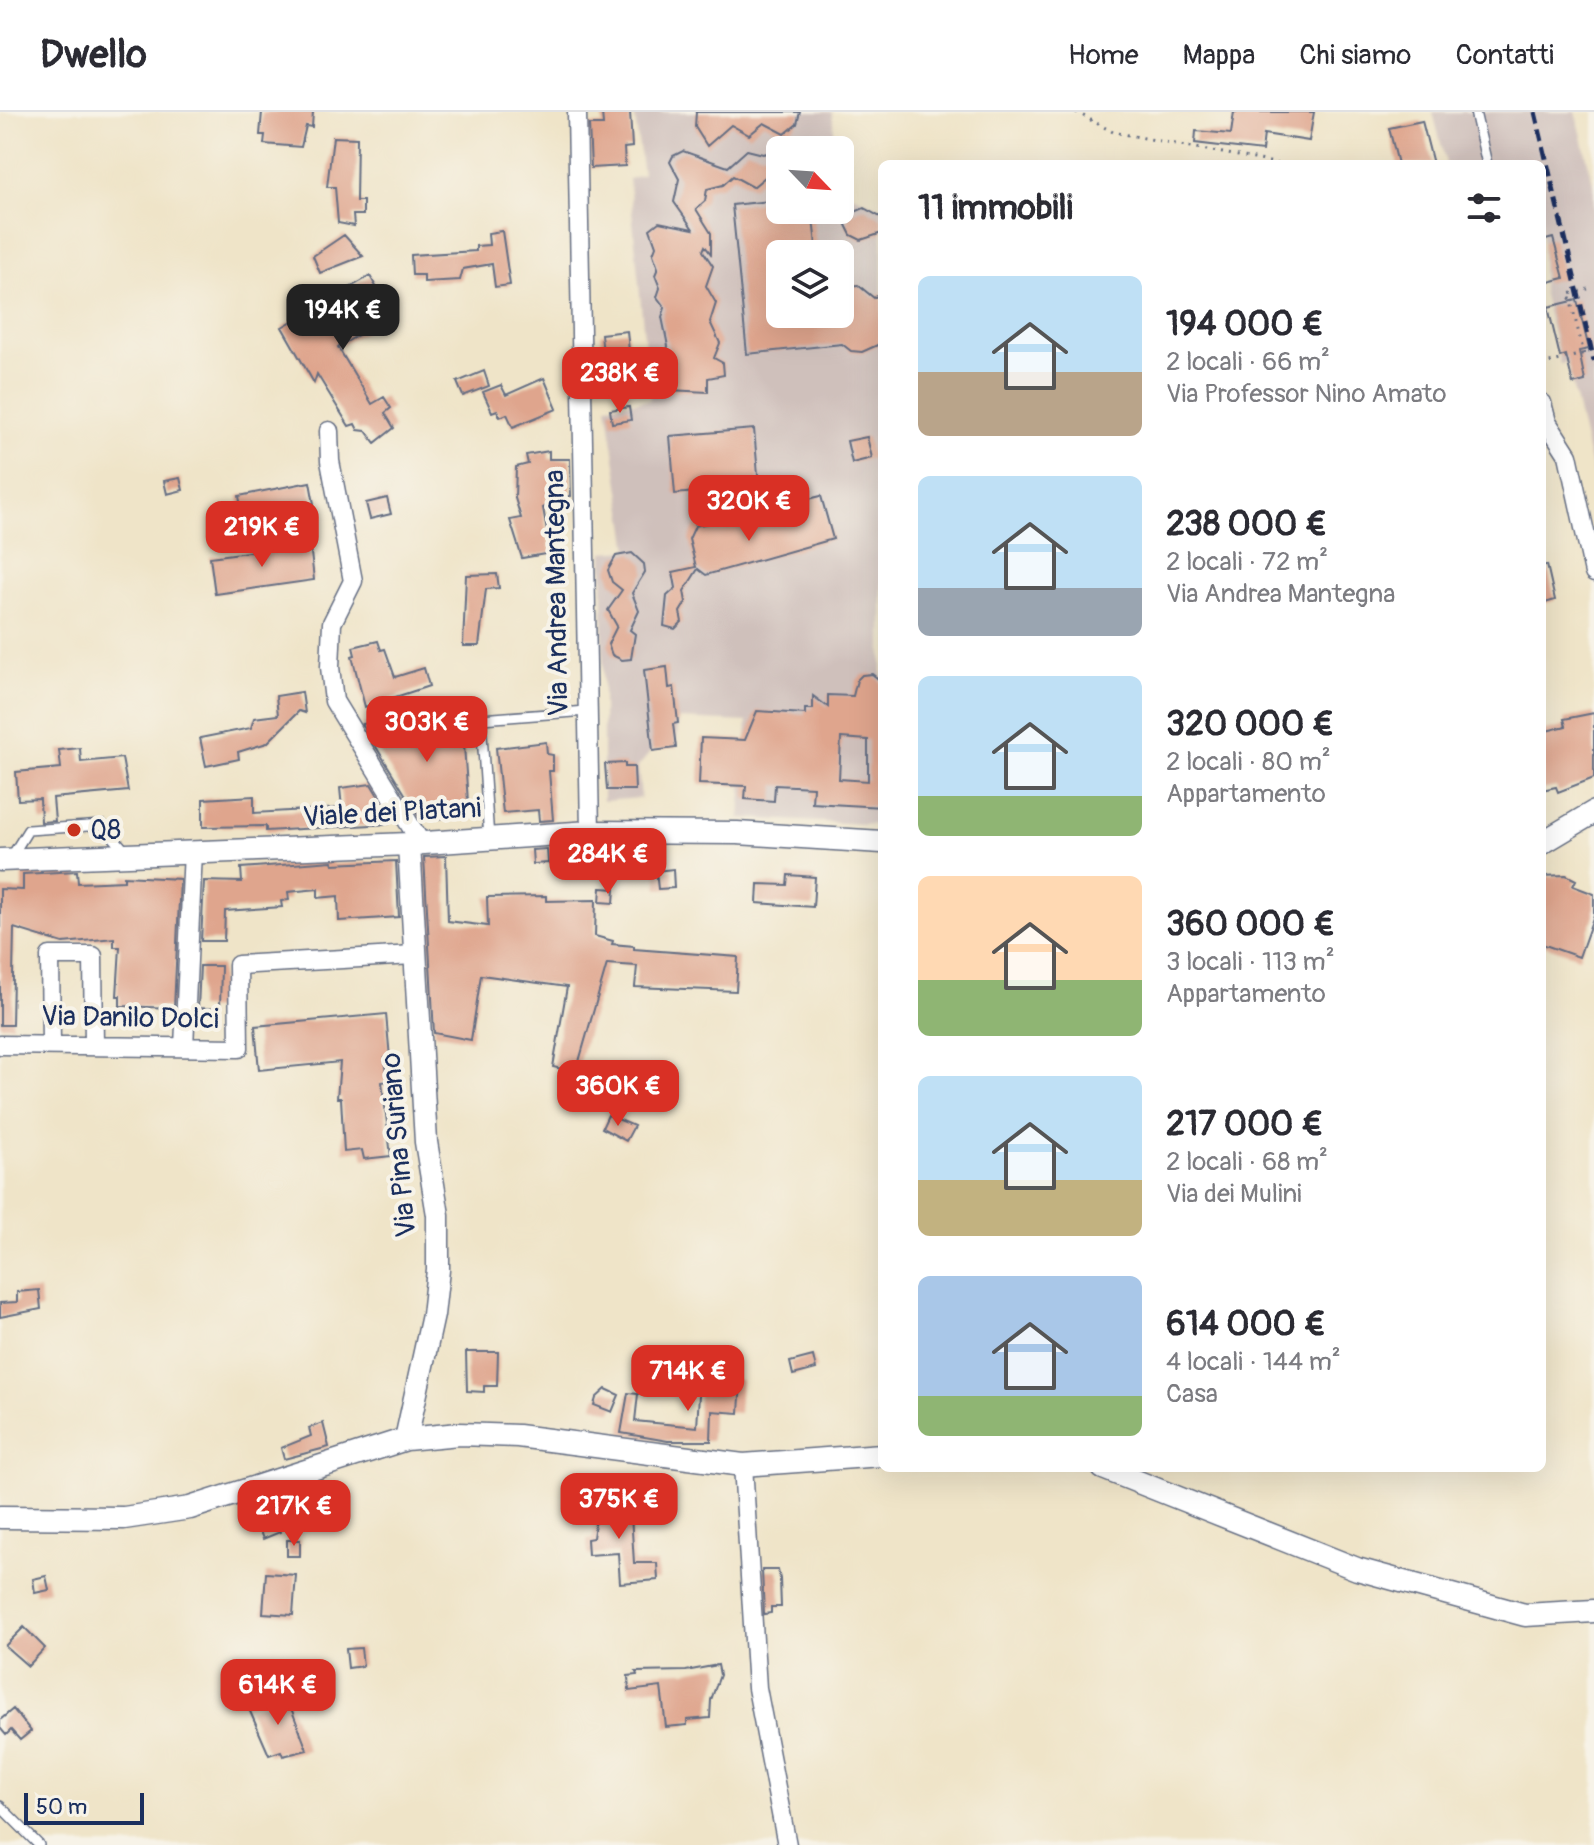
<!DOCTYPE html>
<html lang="it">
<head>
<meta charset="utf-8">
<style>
  body { margin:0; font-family:Pangolin,sans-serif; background:#f7f7f7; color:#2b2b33; height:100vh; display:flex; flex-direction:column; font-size:30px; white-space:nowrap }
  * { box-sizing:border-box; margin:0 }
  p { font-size:26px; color:#7c7c81 }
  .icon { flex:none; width:44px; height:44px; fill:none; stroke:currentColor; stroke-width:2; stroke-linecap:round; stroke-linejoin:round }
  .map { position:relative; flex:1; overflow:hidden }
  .sheet { position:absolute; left:878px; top:48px; width:668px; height:1312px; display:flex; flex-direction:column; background:#fff; border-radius:12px; box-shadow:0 8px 32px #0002 }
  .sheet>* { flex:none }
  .needle { width:52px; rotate:115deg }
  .buttons { position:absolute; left:766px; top:24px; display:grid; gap:16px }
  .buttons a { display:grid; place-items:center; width:88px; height:88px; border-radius:12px; background:#fff; box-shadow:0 8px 32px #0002; font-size:40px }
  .scale { position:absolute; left:24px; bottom:20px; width:120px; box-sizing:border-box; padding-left:8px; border:4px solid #1b2f5e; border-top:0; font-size:22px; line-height:28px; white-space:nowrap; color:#1b2f5e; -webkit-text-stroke:6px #f7f3e8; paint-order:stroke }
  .price { position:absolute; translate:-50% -68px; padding:0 18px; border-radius:16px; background:#d93025; color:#fff; font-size:26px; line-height:52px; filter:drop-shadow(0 2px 4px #0008) }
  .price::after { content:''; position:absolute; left:50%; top:48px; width:24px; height:18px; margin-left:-12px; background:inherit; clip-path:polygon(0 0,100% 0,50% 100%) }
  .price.active { background:#222; color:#fff }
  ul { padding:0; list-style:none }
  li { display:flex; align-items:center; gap:24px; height:200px; padding:0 40px }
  li span { display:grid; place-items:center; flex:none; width:224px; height:160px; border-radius:12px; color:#555 }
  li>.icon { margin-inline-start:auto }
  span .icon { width:96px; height:96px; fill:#fffc; stroke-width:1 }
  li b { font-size:34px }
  h2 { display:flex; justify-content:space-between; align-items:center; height:96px; padding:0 40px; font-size:34px }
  header { display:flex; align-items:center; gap:48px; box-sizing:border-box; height:112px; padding:0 40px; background:#fff; border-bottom:2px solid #e1e1e2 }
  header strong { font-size:38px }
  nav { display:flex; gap:44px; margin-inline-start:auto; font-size:28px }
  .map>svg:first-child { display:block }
</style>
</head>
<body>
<header>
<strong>Dwello</strong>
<nav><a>Home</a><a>Mappa</a><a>Chi siamo</a><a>Contatti</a></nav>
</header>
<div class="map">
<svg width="1594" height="1733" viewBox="0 0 1594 1733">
  <rect width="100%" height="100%" fill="#f7f3e8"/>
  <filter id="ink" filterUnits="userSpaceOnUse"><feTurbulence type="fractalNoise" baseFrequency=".0125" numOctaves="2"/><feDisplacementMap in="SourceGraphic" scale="16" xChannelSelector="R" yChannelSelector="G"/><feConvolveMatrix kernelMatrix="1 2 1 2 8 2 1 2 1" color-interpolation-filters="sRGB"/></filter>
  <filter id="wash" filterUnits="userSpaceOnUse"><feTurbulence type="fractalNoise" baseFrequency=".006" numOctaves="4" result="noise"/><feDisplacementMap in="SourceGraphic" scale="32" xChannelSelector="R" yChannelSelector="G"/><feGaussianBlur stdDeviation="1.8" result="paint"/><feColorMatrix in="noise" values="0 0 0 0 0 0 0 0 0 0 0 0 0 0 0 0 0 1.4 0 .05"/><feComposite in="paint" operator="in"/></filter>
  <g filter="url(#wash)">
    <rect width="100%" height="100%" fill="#efe4c8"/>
    <path fill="#cfc0bb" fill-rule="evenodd" d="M634,0H832L836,38H780V98H840V74L841,78L882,96V713L740,706L747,610L679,607L676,634L654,636L638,655L641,686L603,689V440L629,438L607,293L650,288L629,67L643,62ZM780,142H840V202H780Z
      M1433,0H1576L1594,75V368L1567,251L1560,252L1542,179V52H1446Z"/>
    <g id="blocks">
      <path fill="#dfa58d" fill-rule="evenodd" d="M262,0H313L312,15L306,14L301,35L264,32L265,23H260Z
        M602,0H630L632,35L624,36L625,54L591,56L589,13H603Z
        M696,0H800L797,12L785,22L764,11L749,23L731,13L707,34L695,15Z
        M1234,0H1314L1309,29L1264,22L1262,39L1195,31L1196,19L1231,22Z
        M1422,9L1433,52H1398L1389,16Z
        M333,25L357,26L356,89H363V103H353L354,114L338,111L335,75H327Z
        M747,38L763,42L780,38V68L771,60L753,75L733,64L723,73L707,77L705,89L696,97L711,121V142L705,134L703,139L713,154L706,174L716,191L710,210L720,231L714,246L723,251L724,263L708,266V280L669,278L675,252L666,243L668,234L662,205L665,196L657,185L660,176L655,163L658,156L653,142L656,134L650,117L659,110L693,117L674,90L679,67L670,50L673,44L683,39L728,55Z
        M780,88V98H812L817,142H780V202H840V182L847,174L858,173L874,186L882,180V231L862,240L851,239L842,232L747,242L732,93Z
        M864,96L882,106V121L861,128L851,123L846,113L850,102Z
        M502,119L510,173L495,175L492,152L463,157L460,168L424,170V163H412L411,143L476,139V134L489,133L488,121Z
        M344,123L363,144L320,161L313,144Z
        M1553,126L1564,166L1545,171L1542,129Z
        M370,164L392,203L338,235L372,292L384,285L391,296L385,301L394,316L375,331L366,319L358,318L355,312L349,314L317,262L314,271L282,215Z
        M1577,188L1589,237L1579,239L1585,269L1573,272L1566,243L1560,245L1548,195Z
        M627,219L632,269L606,271L601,222Z
        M484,259L489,274L463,284L457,270Z
        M544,266L557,297L513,315L507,302L500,305L497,298L492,300L483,280L501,273L506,283Z
        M629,295L631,308L612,311L610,298Z
        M754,317L759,374L675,382L670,324Z
        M867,325L872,346L852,351L847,329Z
        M549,339V347H570L571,384L546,385L548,394L543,396L551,441L522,446L510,408L521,406L515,386L516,355L528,352L526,343Z
        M180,366L183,378L167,382L164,369Z
        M310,370L314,392L243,406L239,384Z
        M821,384L833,427L706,463L698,457L684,479L686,490L680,500L682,510L675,517L664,514L667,484L676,476L673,460L696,455L689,427L695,414Z
        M387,386L391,402L370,407L366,391Z
        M310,432L314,468L215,482L210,445Z
        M632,441L644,452L645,460L632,481L639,499L630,518L635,522L631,547L622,548L612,543L608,532L617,514L608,498L622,478L612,470L608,458L616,444Z
        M1547,453L1555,488L1542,492V454Z
        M497,462L499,476L486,477L479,534H463L466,463Z
        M378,529L381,538L385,537L395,565L424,556L429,574L365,595L352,544L355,543L353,535Z
        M667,555L669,576L674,575L678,611L673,612L676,636L653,639L644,558Z
        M872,562L882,570V695L812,691L813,675L775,673L774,689L745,687L746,674L699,672L701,626L745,628L757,599L805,602V597H813V584L828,595V583L853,584L857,568L862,563ZM841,626L868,628V669L839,667Z
        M302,580L305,601L299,599L267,631L238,640L239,647L206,654L200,626L251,616L254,606L278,603L276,584Z
        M1594,601V666L1558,680L1556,675L1542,678V620L1566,614L1564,607Z
        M462,605L469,704L421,708L362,612Z
        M546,630L547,642L553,643V659H549L553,708L539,709L538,698L503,701L496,636Z
        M80,636L81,650L122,646L128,679L53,686L55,709L41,710L40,687L18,688L16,660L61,656L59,638Z
        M625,651V655H634L635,678H607L605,652Z
        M371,672L388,700L389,712L266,719V714L203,715V687L254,684V701L342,696L340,676Z
        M547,737L548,751L533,752L532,738Z
        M446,744L448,809L488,814L487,785L546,784V789L596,788L595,824L613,829L612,832L634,834V837L738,845L736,879L635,875L637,854L607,852L576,960L553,955L567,875L481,863L471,928L434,921L424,745Z
        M332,749L333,752L396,749L399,805L339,809L338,784L318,786V777L288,780L289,788L281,789L282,795L225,799L224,829H201L204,769L242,770L241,756Z
        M673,757L674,776L658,777L656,759Z
        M77,759L78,771L124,769V764L180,767L174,896L120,894V884H117L120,835H114V826L63,831L14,816L12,913H0V777L23,778V762Z
        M788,763L815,765L813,795L757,791L758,772L787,773Z
        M1566,763L1576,768L1573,774L1594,782V803L1579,845L1542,832V764Z
        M601,776L615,777L614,791L600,790Z
        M200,854H221L220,897L198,896Z
        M386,902L390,946H385L388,969L382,970L391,1044L364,1047L362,1038L344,1040L341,986H337L340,950L259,958L255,914Z
        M608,1003L634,1014L626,1029L602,1016Z
        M39,1178L41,1197L0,1205V1191L17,1190V1180Z
        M466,1240H498L497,1274H484V1280L467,1279Z
        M813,1244L816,1257L793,1263L790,1250Z
        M700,1266L741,1268L739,1301L712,1299L711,1329H668L621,1321L628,1281L638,1282L635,1309L697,1315Z
        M606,1277L619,1283L612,1300L594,1293L596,1286Z
        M323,1311L329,1335L284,1347L281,1336L311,1324L309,1316Z
        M630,1387L634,1451H657L658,1468L620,1471L618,1441L588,1443L587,1427L593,1426L598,1389Z
        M275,1407L280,1420L263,1427L258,1414Z
        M287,1428H300V1444H287Z
        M762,1458H778L780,1467L781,1495H771V1501L764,1502Z
        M266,1461L296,1463L293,1503L263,1501Z
        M46,1464L49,1478L35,1481L33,1467Z
        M24,1515L45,1536L28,1554L5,1534Z
        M361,1536L363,1554L348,1556L346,1537Z
        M718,1553L720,1563L711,1588L710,1606L687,1608V1613L666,1615L661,1575L629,1579L628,1564L637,1563L636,1560L686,1559Z
        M286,1583L307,1638L283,1644L281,1639L269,1643L249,1597Z
        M13,1597L31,1619L20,1628L11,1618L6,1623L0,1616V1608Z"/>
    </g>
  </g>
  <g filter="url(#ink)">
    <use href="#blocks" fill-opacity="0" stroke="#656e83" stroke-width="2"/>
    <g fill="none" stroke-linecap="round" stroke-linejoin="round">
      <g stroke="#656e83" stroke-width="12">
        <path id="service" d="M1475,0L1487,52
          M489,727L481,607L587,599
          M10,747L28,718L103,713L126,740
          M0,1694L39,1733"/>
      </g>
      <g stroke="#656e83" stroke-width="21">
        <path id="minor" d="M577,0L590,720
          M1542,291L1547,310L1568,343L1594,461
          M329,319L330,349L353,469L332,511L330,555L334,589L421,731
          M0,933L239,936L238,853L414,843
          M51,933L50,844H93L94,934
          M184,935L193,739
          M743,1353L757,1576L787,1733"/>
      </g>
      <g stroke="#656e83" stroke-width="25">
        <path id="tertiary" d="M1542,731L1594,700
          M0,748L409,732L590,720L737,721L882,730
          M406,1327L433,1203L438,1158V1103L426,1030L409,732
          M1103,1356L1357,1457L1525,1503L1594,1499
          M0,1405L124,1406L190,1396L406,1327L459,1322L518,1324L743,1353L882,1343"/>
      </g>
      <path stroke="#656e83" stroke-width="3" stroke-dasharray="2 6" stroke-linecap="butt" d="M1076,0L1113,20L1280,52
        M1584,242L1569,182L1588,177
        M1542,253L1589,240"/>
      <use href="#service" stroke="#fff" stroke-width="9"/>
      <use href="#minor" stroke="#fff" stroke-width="18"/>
      <use href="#tertiary" stroke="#fff" stroke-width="22"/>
      <path stroke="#1b2f5e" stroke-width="5" stroke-dasharray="12 6" stroke-linecap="butt" d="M1535,0L1594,249"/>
    </g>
  </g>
  <circle fill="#c8321e" stroke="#f7f3e8" stroke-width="3" cx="74" cy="718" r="8"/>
  <g text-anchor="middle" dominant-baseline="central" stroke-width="8" stroke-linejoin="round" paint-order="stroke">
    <g font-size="28" fill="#1b2f5e" stroke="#f7f3e8">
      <text transform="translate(557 481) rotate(-91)">Via Andrea Mantegna</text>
      <text transform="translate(392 701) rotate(-3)">Viale dei Platani</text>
      <text transform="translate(130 906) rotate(1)">Via Danilo Dolci</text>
      <text transform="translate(399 1033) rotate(-95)">Via Pina Suriano</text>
    </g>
    <g font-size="28" fill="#1b2f5e" stroke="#f7f3e8" text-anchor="start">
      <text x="90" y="718">Q8</text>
    </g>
  </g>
</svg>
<div class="buttons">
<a><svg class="needle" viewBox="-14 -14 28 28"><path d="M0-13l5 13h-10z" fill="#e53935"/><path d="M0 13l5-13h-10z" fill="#7c7c81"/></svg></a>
<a><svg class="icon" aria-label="layers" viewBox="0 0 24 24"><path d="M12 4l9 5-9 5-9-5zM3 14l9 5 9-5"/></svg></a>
</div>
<div class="scale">50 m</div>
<b class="price active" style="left:343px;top:240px">194K €</b>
<b class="price" style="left:620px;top:303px">238K €</b>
<b class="price" style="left:749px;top:431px">320K €</b>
<b class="price" style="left:262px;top:457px">219K €</b>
<b class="price" style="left:427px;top:652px">303K €</b>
<b class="price" style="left:608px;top:784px">284K €</b>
<b class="price" style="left:618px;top:1016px">360K €</b>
<b class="price" style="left:688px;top:1301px">714K €</b>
<b class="price" style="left:619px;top:1429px">375K €</b>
<b class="price" style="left:294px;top:1436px">217K €</b>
<b class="price" style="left:278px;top:1615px">614K €</b>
<section class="sheet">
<h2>11 immobili<svg class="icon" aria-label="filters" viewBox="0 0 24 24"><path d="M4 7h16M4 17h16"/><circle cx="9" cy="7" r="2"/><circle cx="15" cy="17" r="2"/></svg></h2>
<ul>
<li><span style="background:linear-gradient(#bfe0f5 60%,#b9a48a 0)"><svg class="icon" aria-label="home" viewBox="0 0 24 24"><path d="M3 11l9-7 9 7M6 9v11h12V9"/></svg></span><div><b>194 000 €</b><p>2 locali · 66 m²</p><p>Via Professor Nino Amato</p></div></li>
<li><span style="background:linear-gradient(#bfe0f5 70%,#9aa5b1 0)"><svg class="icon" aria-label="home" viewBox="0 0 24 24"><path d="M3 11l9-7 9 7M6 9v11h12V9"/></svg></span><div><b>238 000 €</b><p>2 locali · 72 m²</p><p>Via Andrea Mantegna</p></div></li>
<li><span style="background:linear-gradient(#bfe0f5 75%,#8fb573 0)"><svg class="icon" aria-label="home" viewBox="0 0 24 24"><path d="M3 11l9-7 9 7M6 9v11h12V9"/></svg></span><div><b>320 000 €</b><p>2 locali · 80 m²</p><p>Appartamento</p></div></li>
<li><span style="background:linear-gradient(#ffd9b3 65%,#8fb573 0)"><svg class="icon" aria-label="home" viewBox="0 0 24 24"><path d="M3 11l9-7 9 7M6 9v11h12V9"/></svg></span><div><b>360 000 €</b><p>3 locali · 113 m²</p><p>Appartamento</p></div></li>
<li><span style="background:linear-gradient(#bfe0f5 65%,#c2b280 0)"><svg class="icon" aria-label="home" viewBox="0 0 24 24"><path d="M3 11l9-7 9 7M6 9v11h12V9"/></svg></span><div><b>217 000 €</b><p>2 locali · 68 m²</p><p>Via dei Mulini</p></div></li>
<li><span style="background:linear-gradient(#a9c7e8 75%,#8fb573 0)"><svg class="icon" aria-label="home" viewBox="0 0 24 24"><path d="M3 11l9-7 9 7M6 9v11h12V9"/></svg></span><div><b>614 000 €</b><p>4 locali · 144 m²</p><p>Casa</p></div></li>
</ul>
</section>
</div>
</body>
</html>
